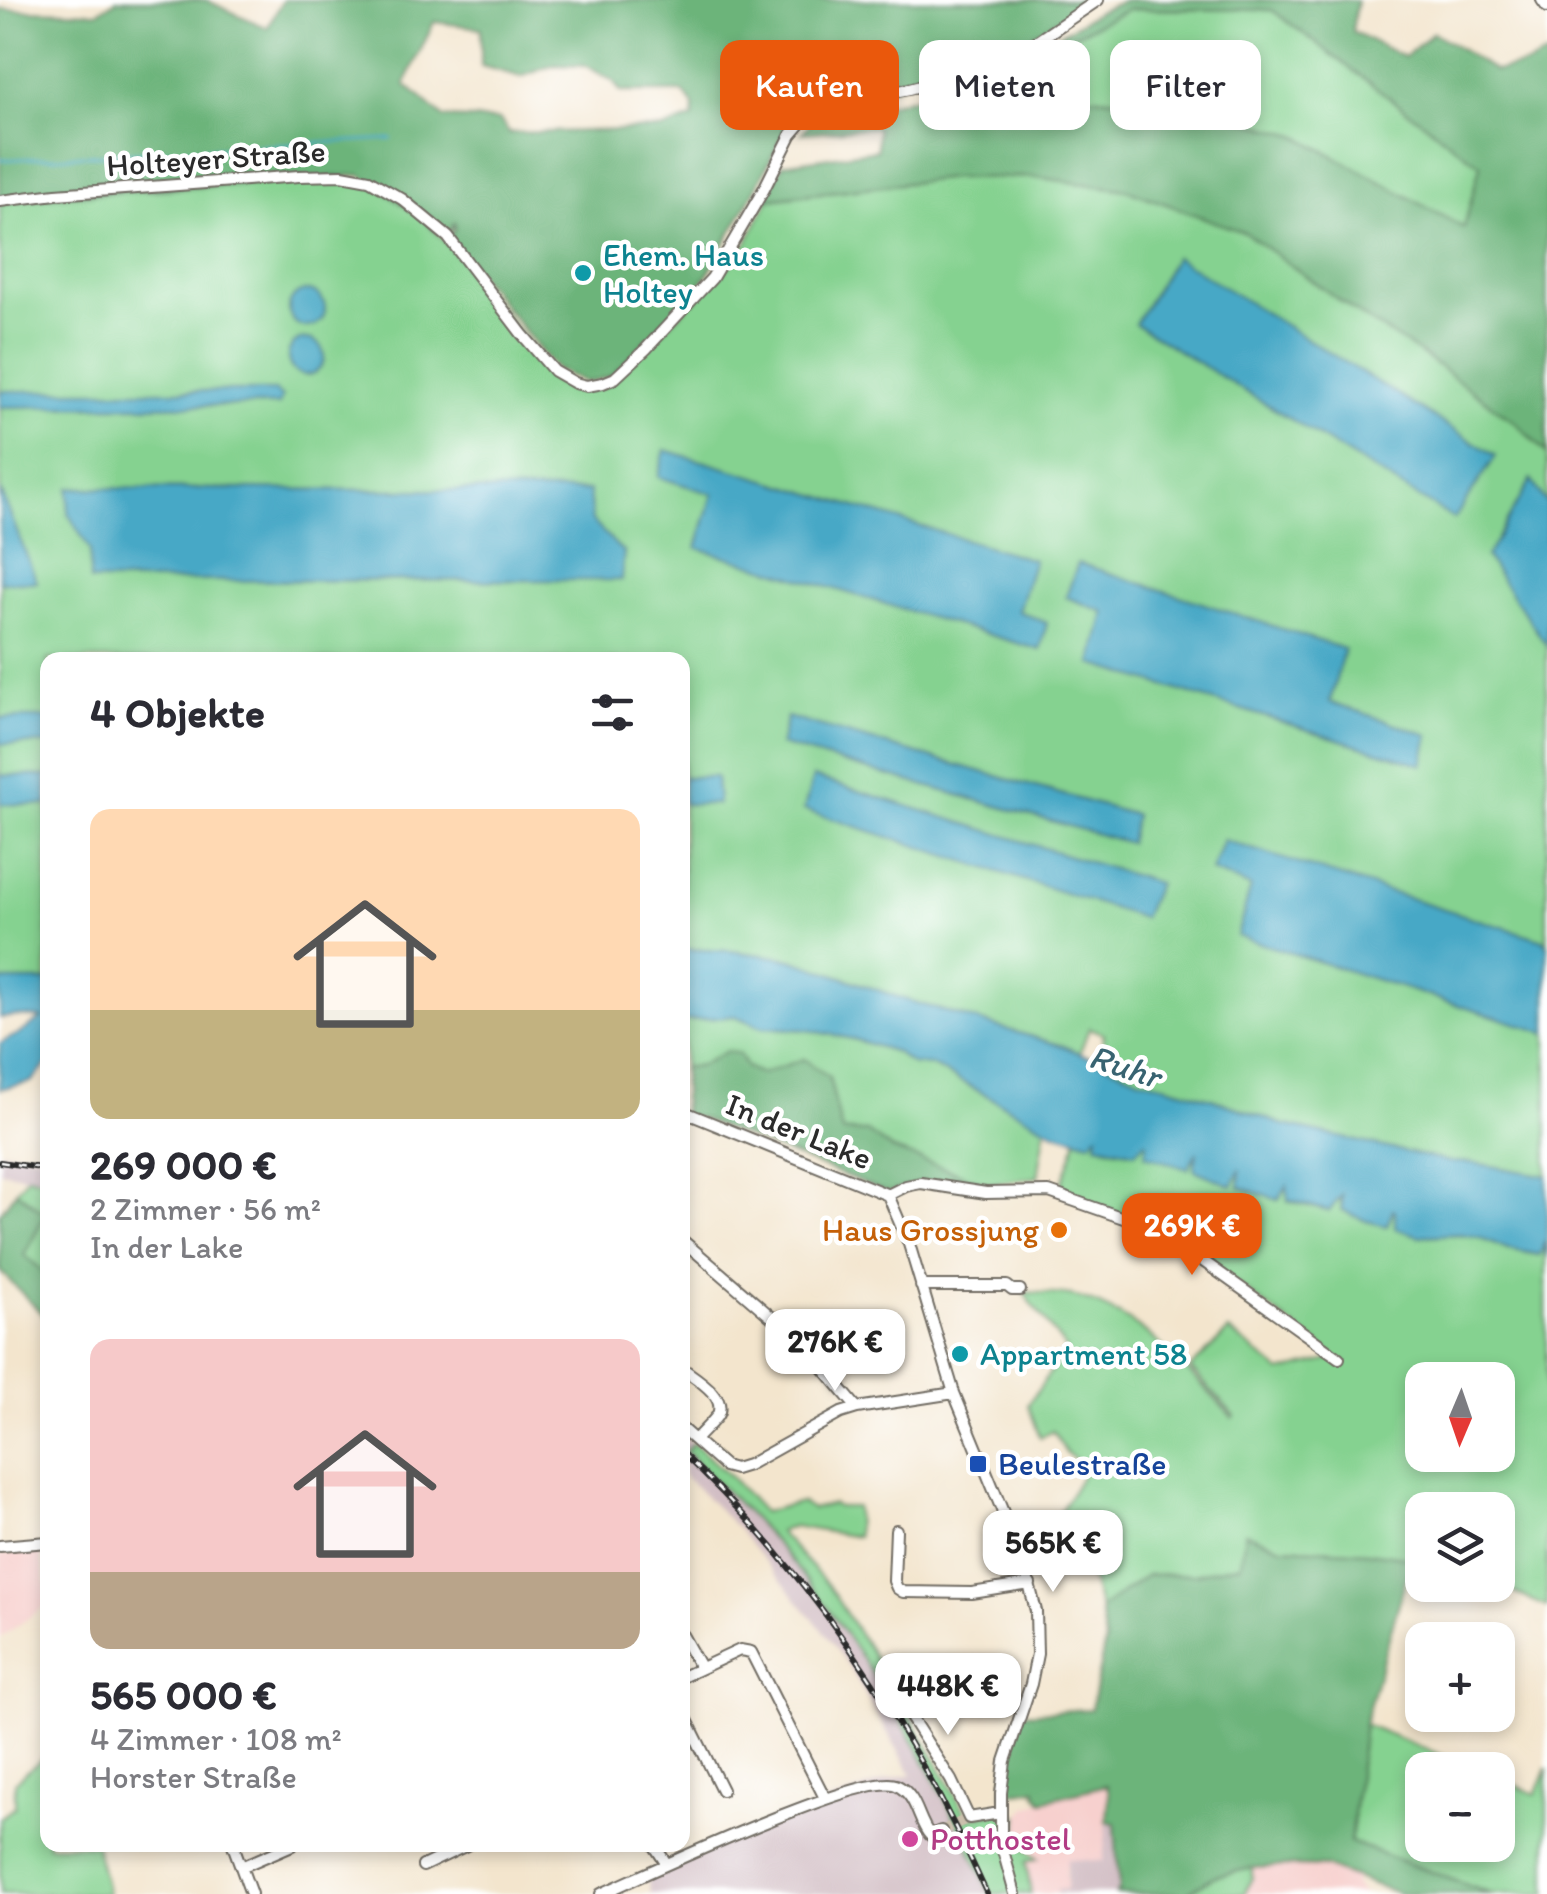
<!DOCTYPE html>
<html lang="de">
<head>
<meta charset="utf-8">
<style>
  body { margin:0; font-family:Itim,sans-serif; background:#f7f7f7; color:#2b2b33; height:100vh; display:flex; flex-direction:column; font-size:38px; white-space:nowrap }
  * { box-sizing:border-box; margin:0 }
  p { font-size:32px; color:#7c7c81 }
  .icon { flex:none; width:55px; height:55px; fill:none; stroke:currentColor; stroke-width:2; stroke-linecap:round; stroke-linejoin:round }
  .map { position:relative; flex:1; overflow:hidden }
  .details { position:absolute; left:40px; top:652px; width:650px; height:1200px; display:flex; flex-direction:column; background:#fff; border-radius:20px; box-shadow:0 5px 15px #0003 }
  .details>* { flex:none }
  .top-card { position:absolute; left:720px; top:40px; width:675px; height:90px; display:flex; gap:20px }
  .needle { width:65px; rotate:182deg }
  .tools { position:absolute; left:1405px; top:1362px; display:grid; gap:20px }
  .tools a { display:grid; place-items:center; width:110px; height:110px; border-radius:20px; background:#fff; box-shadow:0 5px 15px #0003; font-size:50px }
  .price { position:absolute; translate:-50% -85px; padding:0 22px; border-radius:20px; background:#fff; color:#222; font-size:32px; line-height:65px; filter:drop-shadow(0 2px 5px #0008) }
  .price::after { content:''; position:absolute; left:50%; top:60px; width:30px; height:22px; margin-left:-15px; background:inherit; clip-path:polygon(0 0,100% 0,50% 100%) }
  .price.current { background:#ea580c; color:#fff }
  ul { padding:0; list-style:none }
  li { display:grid; align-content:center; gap:20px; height:530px; padding:0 50px }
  li span { display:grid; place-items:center; height:310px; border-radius:20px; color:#555 }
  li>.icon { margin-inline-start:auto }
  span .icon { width:180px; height:180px; fill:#fffc; stroke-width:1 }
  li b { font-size:42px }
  h2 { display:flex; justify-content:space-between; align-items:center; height:120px; padding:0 50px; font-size:42px }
  .tag { padding:0 35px; border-radius:20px; background:#fff; box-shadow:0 5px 15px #0003; font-size:35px; line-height:90px }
  .tag.current { background:#ea580c; color:#fff }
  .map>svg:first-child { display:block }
</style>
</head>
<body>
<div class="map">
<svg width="1547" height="1894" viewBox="0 0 1547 1894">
  <rect width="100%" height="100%" fill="#fff"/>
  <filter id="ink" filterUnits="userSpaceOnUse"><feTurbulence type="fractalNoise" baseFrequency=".01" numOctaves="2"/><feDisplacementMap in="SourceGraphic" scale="20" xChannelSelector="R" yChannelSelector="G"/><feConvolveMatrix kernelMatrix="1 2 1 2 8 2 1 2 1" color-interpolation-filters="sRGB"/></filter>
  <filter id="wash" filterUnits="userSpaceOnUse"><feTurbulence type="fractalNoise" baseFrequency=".0048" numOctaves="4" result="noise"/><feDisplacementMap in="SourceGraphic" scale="40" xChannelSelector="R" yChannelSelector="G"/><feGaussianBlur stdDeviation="2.25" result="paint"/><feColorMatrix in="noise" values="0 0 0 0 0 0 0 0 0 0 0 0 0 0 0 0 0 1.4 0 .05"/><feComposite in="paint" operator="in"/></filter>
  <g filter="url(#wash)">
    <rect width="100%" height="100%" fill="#f3e5cd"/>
    <path fill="#f7d0ce" d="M40,1550L47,1590V1605L0,1638V1555Z
      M1107,1785L1109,1794L1104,1862L1066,1866L1067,1889L1057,1890V1894H1031L1026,1861L1038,1859L1016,1843L1019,1816L1027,1807L1042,1801Z
      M1290,1866L1326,1867L1355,1878L1354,1885L1364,1894H1244L1252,1878V1868Z"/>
    <path fill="#d2bec4" d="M0,1151L47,1156V1179L0,1171Z
      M683,1434L693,1443L685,1450L750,1515L809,1583L857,1652L923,1759L991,1894H651L647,1878L667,1864L882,1782L912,1774L849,1667L824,1632L736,1527L683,1475Z
      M1107,1821L1115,1822L1119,1888L1116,1894H1057V1890L1067,1889V1859L1103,1861Z"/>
    <path fill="#85d290" stroke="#587e5e" stroke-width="2.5" fill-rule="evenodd" d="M1129,9L1272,10L1481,165L1464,228L1296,135L1219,114L1150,102L1066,94L960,99L959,91L997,75L1039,51Z
      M1035,177L1128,190L1246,233L1354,311L1426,357L1516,423L1547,454V1176L1474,1163L1450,1162L1281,1124L1211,1098L1139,1078L1098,1061L1103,1046L1104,1034L1089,1028L1079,1055L1063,1046L903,999L791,959L731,951L683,949L682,660H48L47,981H0V203L57,196L341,178C408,187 445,241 484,289C507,317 529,346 552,374L574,387L608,385L740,255L769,199L952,178Z
      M735,1016L762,1027L808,1030L853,1039L896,1052L911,1064L930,1065L1046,1127L1038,1177L988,1184L891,1149L867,1132H842L829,1077L761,1074L746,1067L727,1051L701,1065L683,1068V1021Z
      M1098,1134V1143L1110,1148L1135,1152L1145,1141L1188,1168L1196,1152L1241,1170L1277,1200L1286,1186H1289L1288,1201L1329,1211L1340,1194L1342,1211L1387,1225L1393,1209L1419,1236L1461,1234L1479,1237L1508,1249L1539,1255L1544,1241L1546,1242L1547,1607L1513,1592L1475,1585H1498V1510H1422V1578L1408,1576L1412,1559L1367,1552L1282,1547L1246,1533L1241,1564L1195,1574L1147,1575L1100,1609L1083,1553L1064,1550L1055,1520L1087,1467L1066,1453L1053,1431L1040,1437L1028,1405L1066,1349L1023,1292C1039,1293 1055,1293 1071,1296C1138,1310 1188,1371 1233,1418L1235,1416L1190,1368L1229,1331L1281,1372L1329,1360L1330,1353L1167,1232L1088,1203L1061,1186L1077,1139L1090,1141ZM1422,1380H1498V1455H1422Z
      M27,1176L47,1179V1274L23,1256L46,1214L16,1191Z
      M693,1443L731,1477L763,1512L801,1502L812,1509L832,1504L838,1507H856L857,1537L793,1526L779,1532L827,1584L898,1694L969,1818L999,1811L1019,1816L1016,1843L1038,1858L1026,1862L1031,1894H991C942,1786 882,1679 810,1585C773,1536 728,1493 685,1451Z
      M1364,1724L1478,1770H1422V1845H1498V1778L1536,1794L1547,1768V1894H1491L1350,1842Z
      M47,1754L48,1845H95L108,1894H0V1818L15,1807V1782Z
      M1252,1868V1878L1244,1894H1186L1215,1876Z"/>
    <path fill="#6cb47a" stroke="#4c7052" stroke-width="2.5" fill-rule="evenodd" d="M117,0H206L267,28L283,0H1089L1012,48L907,79L890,78L891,82L898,86L805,107L787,118L784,133L753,194L706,277L642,345L611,376L587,383L556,370L449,238L454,230L455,222L447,235L360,175L0,198V9L97,12ZM434,22L481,28V66L521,77L554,65L586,66L613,81L621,92H683L694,106L693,118L663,129L509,133L500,120L444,118L405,84Z
      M1125,0H1357L1352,31L1404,57L1433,32L1495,71L1529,64L1547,55V454L1516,423L1426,357L1354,311L1246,233L1128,190L1035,177L952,178L766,199L783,164L877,150V127L802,133L811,122L921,96L960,99L1066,94L1150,102L1219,114L1296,135L1464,228L1480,165L1272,10L1129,9L1039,51L997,75L959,91L985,73L1019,59L1097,12Z
      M727,1051L739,1054L746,1067L761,1074L804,1059L829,1077L842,1132H867L891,1149L988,1184L987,1191L921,1182L888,1193L696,1117L683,1121V1068L701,1065Z
      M16,1191L46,1214L24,1255L47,1274V1319L0,1271V1213Z
      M1245,1533L1282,1547L1367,1552L1412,1558L1364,1724L1350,1842L1491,1894H1400L1326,1867L1290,1866L1252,1868L1215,1876L1185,1894H1116L1119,1888L1115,1823L1107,1821L1109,1794L1107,1785L1042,1801L1037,1794V1789L1003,1794L1006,1761L1023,1713L1091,1709L1105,1642L1100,1609L1147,1575L1195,1574L1241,1564Z"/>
    <path fill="#47a8c6" stroke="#396a78" stroke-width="2.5" d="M1175,257L1496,456L1454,519L1135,324Z
      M289 309a18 18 0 1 1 36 0a18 18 0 1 1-36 0Z
      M288 357a18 18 0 1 1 36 0a18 18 0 1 1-36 0Z
      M0,391H274L282,397L279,405H273L0,407Z
      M665,450L1034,560L1018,611L1047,623L1040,650L697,548L713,494L658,477Z
      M1531,480L1547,504V646L1486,557Z
      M69,488L589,491L592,521L624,553L621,580L90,581V550L68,513Z
      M0,491H1L37,582H0Z
      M1078,563L1344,649L1330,702L1429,735L1423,765L1092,664L1105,612L1066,597Z
      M787,717L1135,815L1129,843L780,745Z
      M0,718H47V744H0Z
      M0,775L47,776V805L0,804Z
      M683,777H716L718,804H683Z
      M813,777L1158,883L1143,918L804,810Z
      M1223,840L1544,940L1547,947V1033L1237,936L1251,887L1211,871Z
      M683,949L731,951L791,959L903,999L1063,1046L1139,1078L1211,1098L1281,1124L1450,1162L1474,1163L1547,1176V1256H1545V1241L1540,1255L1508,1249L1479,1237L1461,1234L1419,1236L1395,1228V1211L1393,1209L1387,1226L1366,1221L1342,1210V1195L1329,1211L1288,1200L1287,1186L1278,1200L1239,1187L1240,1169L1232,1186L1194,1170L1197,1152L1188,1169L1145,1155L1147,1143L1145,1142L1135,1152L1097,1144L1098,1134L1090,1142L1054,1132L931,1065L911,1064L896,1052L853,1039L808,1030L762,1027L735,1016L683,1021Z
      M0,981H47L48,1064L31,1082L0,1089V1043L22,1032L42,1018L17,1016L0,1018Z"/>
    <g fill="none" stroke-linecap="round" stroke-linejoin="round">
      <path stroke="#47a8c6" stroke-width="2.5" d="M0,160L392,139"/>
    </g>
  </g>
  <g filter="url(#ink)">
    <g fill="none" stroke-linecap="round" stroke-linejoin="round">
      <path stroke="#cbc0ad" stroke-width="10" stroke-dasharray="10 5" stroke-linecap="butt" d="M941,1831L969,1818"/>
      <g stroke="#716c64" stroke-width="14">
        <path id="street" d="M1542,0L1547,7
          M0,201L56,194L299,176L342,175L369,180L402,199L448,237L522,334L554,371L575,383L587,386L603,383L615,378L646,349L712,278L764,189L791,135L809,114L830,105L909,89L986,68L1015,56L1098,0
          M682,1111L888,1195L906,1186L921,1183L986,1193L1049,1192L1152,1228L1165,1234L1339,1358
          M888,1195L909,1244L954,1393L1023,1561L1036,1611L1037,1654L1031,1684L1005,1761L1001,1793V1843L1015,1894
          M682,1240L804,1345L857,1408
          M921,1286H1007L1012,1290H1020
          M682,1368C695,1378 729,1397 717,1416C711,1424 702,1432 695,1440
          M682,1429L724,1466L735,1469L748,1465L841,1413L857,1408L954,1393
          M896,1530L894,1581L897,1588L903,1592L972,1593L1030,1584
          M0,1546L48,1542
          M682,1635L700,1667
          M682,1677L740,1650L751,1652L825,1798
          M887,1680L951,1780L969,1818L1000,1813
          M682,1710L722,1790
          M233,1845L251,1894
          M654,1845L666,1863
          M423,1866L467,1845
          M241,1867L292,1845
          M601,1894C644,1875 864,1771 896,1785C918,1795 917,1820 930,1835L941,1831"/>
      </g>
      <use href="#street" stroke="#fff" stroke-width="10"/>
      <g stroke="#2b2b2b" stroke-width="6">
        <path id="rail" d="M0,1162L48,1169
          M682,1453C815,1577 913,1729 987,1894"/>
      </g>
      <use href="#rail" stroke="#fff" stroke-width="2.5" stroke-dasharray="8" stroke-linecap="butt"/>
    </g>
  </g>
  <g fill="#0f9aa8" stroke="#fff" stroke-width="4">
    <circle cx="583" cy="273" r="10"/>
    <circle cx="960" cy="1354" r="10"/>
  </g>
  <circle fill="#e8710a" stroke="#fff" stroke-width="4" cx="1059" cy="1230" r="10"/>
  <rect fill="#1a4fb4" stroke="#fff" stroke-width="4" x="968" y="1454" width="20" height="20" rx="5"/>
  <circle fill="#d1479c" stroke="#fff" stroke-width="4" cx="910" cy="1839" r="10"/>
  <g text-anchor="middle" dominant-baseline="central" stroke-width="9" stroke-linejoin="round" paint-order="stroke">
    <g font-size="32" fill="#2b2b2b" stroke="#fff">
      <text transform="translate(216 158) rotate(-4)">Holteyer Straße</text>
      <text transform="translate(799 1131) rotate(22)">In der Lake</text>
    </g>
    <g font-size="32" fill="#0d838f" stroke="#fff" text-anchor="start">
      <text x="603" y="255">Ehem. Haus<tspan x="603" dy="37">Holtey</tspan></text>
      <text x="980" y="1354">Appartment 58</text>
    </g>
    <g font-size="32" fill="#c56008" stroke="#fff" text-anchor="end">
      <text x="1039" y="1230">Haus Grossjung</text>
    </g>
    <g font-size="32" fill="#164399" stroke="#fff" text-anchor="start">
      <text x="998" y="1464">Beulestraße</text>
    </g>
    <g font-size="32" fill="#b23c85" stroke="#fff" text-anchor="start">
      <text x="930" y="1839">Potthostel</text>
    </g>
    <g font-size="35" font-style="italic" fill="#386371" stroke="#fff">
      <text transform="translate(1125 1066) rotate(18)">Ruhr</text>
    </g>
  </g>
</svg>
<div class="tools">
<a><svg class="needle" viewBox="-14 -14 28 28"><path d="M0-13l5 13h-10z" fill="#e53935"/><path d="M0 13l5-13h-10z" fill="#7c7c81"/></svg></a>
<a><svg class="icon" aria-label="layers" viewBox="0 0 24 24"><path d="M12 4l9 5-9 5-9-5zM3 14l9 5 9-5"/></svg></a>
<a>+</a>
<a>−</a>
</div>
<b class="price current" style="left:1192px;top:1278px">269K €</b>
<b class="price" style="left:835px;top:1394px">276K €</b>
<b class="price" style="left:1053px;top:1595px">565K €</b>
<b class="price" style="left:948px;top:1738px">448K €</b>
<div class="top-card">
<a class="tag current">Kaufen</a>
<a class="tag">Mieten</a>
<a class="tag">Filter</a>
</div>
<section class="details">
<h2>4 Objekte<svg class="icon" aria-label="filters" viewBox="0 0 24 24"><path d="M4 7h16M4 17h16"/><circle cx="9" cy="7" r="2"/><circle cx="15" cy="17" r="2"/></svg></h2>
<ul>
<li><span style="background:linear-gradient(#ffd9b3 65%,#c2b280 0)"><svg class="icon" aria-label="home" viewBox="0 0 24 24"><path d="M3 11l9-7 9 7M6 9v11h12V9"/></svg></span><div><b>269 000 €</b><p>2 Zimmer · 56 m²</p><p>In der Lake</p></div></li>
<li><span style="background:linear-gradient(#f6c9c9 75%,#b9a48a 0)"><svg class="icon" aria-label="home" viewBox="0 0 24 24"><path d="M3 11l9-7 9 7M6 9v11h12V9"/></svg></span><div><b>565 000 €</b><p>4 Zimmer · 108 m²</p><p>Horster Straße</p></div></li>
</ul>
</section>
</div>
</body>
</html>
